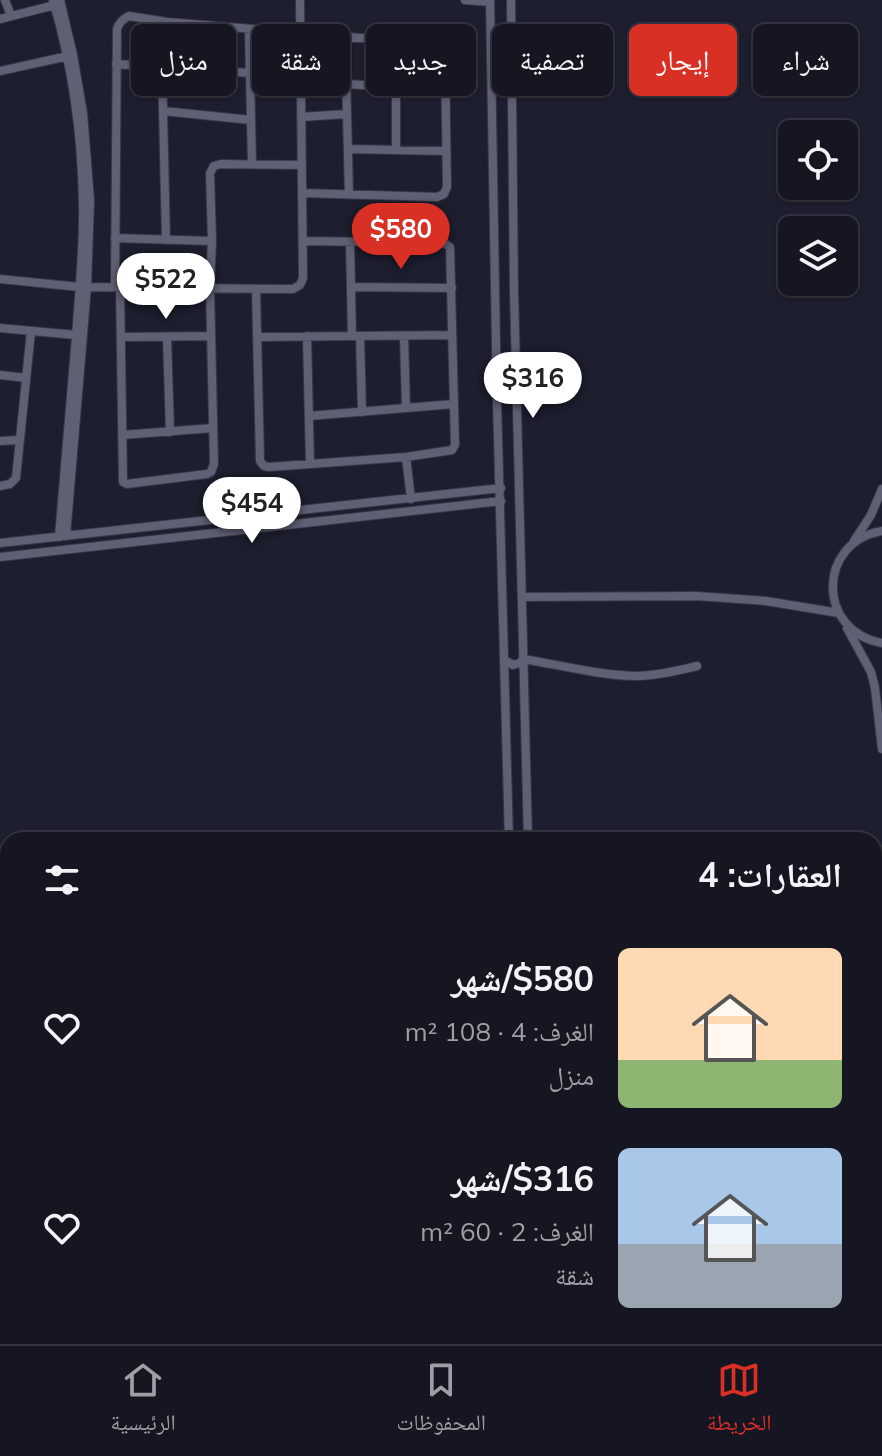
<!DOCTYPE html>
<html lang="ar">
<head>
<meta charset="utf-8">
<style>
  body { margin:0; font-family:Mulish,"Noto Naskh Arabic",sans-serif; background:#1f1f2a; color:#f1f3f6; direction:rtl; height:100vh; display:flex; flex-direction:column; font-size:30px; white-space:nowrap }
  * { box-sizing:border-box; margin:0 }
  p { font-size:26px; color:#9e9fa5 }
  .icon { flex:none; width:44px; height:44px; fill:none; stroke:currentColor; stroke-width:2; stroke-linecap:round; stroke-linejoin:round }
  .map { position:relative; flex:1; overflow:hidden; direction:ltr }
  .side { position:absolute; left:0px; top:832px; width:882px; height:512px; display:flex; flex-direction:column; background:#161622; border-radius:24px 24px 0 0; box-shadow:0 2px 6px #0004,0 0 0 2px #353540; direction:rtl }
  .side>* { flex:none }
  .guide { position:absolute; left:24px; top:24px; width:834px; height:72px; direction:rtl; display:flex; gap:16px }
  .controls { position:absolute; left:778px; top:120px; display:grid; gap:16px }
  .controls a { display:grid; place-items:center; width:80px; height:80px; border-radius:12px; background:#161622; box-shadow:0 2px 6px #0004,0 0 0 2px #353540; font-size:40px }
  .price { position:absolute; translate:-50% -68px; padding:0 18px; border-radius:28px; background:#fff; color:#222; font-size:26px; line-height:52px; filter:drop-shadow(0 2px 4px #0008) }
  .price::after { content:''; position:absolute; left:50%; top:48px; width:24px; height:18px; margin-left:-12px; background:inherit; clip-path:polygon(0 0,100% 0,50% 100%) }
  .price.on { background:#d93025; color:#fff }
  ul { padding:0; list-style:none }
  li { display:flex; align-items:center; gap:24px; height:200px; padding:0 40px }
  li span { display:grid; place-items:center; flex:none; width:224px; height:160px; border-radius:12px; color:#555 }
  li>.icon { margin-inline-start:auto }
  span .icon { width:96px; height:96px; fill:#fffc; stroke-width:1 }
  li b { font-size:34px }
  h2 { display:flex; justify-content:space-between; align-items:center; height:96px; padding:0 40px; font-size:34px }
  .chip { padding:0 28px; border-radius:12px; background:#161622; box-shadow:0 2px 6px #0004,0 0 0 2px #353540; font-size:28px; line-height:72px }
  .chip.on { background:#d93025; color:#fff }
  .menu { display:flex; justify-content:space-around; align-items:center; height:112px; border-top:2px solid #353540; background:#161622; font-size:22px; color:#9e9fa5 }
  .menu a { display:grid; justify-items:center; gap:4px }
  .menu .on { color:#d93025 }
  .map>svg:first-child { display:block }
</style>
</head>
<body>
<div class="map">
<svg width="882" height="1344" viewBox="0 0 882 1344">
  <rect width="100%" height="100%" fill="#1d1e2e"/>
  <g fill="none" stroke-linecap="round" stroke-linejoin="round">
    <g stroke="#383846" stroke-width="10">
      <path id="minor" d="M5,0L11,16
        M53,0C72,65 82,136 83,204C84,248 79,293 76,337C70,404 65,470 59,537
        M60,0L73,55L83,113L90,200L87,287L66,536
        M465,0L490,2
        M490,0L497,401L509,840
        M511,0L514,291L528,840
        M0,19L55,5
        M249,29L252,164
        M345,37L349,194
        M116,64L250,73
        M162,66L166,240
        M0,71L68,56
        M346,84L446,90
        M396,87V150
        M163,111L251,120
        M301,117L347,114
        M348,149L446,151
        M115,238L212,241
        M350,242L352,336
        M0,279L80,287L293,289L300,285L303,278L300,0
        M115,287L117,29C119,22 123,19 129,16L167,22L434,44L441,48L445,56L447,187L444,194L437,197L302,193
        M120,287L123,482L127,484L207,474L211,472L214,464L210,288L212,241L210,173L214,166L221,164L302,165
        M351,287L452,288
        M256,289L260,461L264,466L269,467L406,457L452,450L455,445L450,247L444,243L303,241
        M0,328L76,335
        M307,336L310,464
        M360,336L362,412
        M404,336L406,408
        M121,337L211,336
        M167,337L170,432
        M257,337L452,335
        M0,375L26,378
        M309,416L454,404
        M122,435L213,428
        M0,441L19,440
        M406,457L411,499
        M0,486L10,484L16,478L31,331
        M882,531C817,542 816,631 882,643
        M854,541L871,515L882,489
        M0,543L501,488
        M0,557L501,501
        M522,597L696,596L766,601L839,613
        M847,628L871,672L875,688L882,749
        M505,660L513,665L520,663L523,659C560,665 598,675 635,676C656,676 677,671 697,666
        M0,901L8,900
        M0,912H8
        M0,922L8,921
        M0,981L8,980
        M0,1040H8
        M0,1210L8,1211
        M0,1220L8,1221
        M0,1276L8,1277
        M126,1336L140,1341L164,1344
        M522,1336V1344
        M539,1336V1344
        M42,1344L49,1336
        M106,1344L108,1336
        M115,1344L117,1336
        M278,1344L279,1336
        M287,1344L288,1336"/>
    </g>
    <use href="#minor" stroke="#5e6073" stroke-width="8"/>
  </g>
</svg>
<div class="controls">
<a><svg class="icon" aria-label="locate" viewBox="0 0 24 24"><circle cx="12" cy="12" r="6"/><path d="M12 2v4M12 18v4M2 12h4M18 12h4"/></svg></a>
<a><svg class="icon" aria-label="layers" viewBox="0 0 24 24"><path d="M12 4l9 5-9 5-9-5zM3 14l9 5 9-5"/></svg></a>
</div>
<b class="price on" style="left:401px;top:271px">$580</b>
<b class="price" style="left:166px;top:321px">$522</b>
<b class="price" style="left:533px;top:420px">$316</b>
<b class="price" style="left:252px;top:545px">$454</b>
<div class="guide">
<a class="chip">شراء</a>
<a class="chip on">إيجار</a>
<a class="chip">تصفية</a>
<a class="chip">جديد</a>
<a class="chip">شقة</a>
<a class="chip">منزل</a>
</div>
<section class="side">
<h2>العقارات: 4<svg class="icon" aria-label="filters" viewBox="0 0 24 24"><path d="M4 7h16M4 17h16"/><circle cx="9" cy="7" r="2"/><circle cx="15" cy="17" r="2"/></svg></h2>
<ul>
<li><span style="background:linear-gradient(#ffd9b3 70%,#8fb573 0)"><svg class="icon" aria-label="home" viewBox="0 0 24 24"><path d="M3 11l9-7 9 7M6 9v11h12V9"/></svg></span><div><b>$580/شهر</b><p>الغرف: 4 · 108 m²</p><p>منزل</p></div><svg class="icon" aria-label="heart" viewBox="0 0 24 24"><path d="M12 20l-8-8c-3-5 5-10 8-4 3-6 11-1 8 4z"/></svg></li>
<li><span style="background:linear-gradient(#a9c7e8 60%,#9aa5b1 0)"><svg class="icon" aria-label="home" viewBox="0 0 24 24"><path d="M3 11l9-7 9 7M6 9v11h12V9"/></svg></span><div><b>$316/شهر</b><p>الغرف: 2 · 60 m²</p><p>شقة</p></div><svg class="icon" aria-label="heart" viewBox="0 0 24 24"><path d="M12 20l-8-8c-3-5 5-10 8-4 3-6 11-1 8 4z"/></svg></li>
</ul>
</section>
</div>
<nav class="menu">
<a class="on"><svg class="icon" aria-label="map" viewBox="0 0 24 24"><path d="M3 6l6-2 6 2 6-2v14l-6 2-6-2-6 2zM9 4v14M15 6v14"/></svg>الخريطة</a>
<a><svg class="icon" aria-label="saved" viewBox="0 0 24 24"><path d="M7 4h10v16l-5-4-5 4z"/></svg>المحفوظات</a>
<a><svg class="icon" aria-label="home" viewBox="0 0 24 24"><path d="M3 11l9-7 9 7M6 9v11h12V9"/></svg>الرئيسية</a>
</nav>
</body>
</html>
